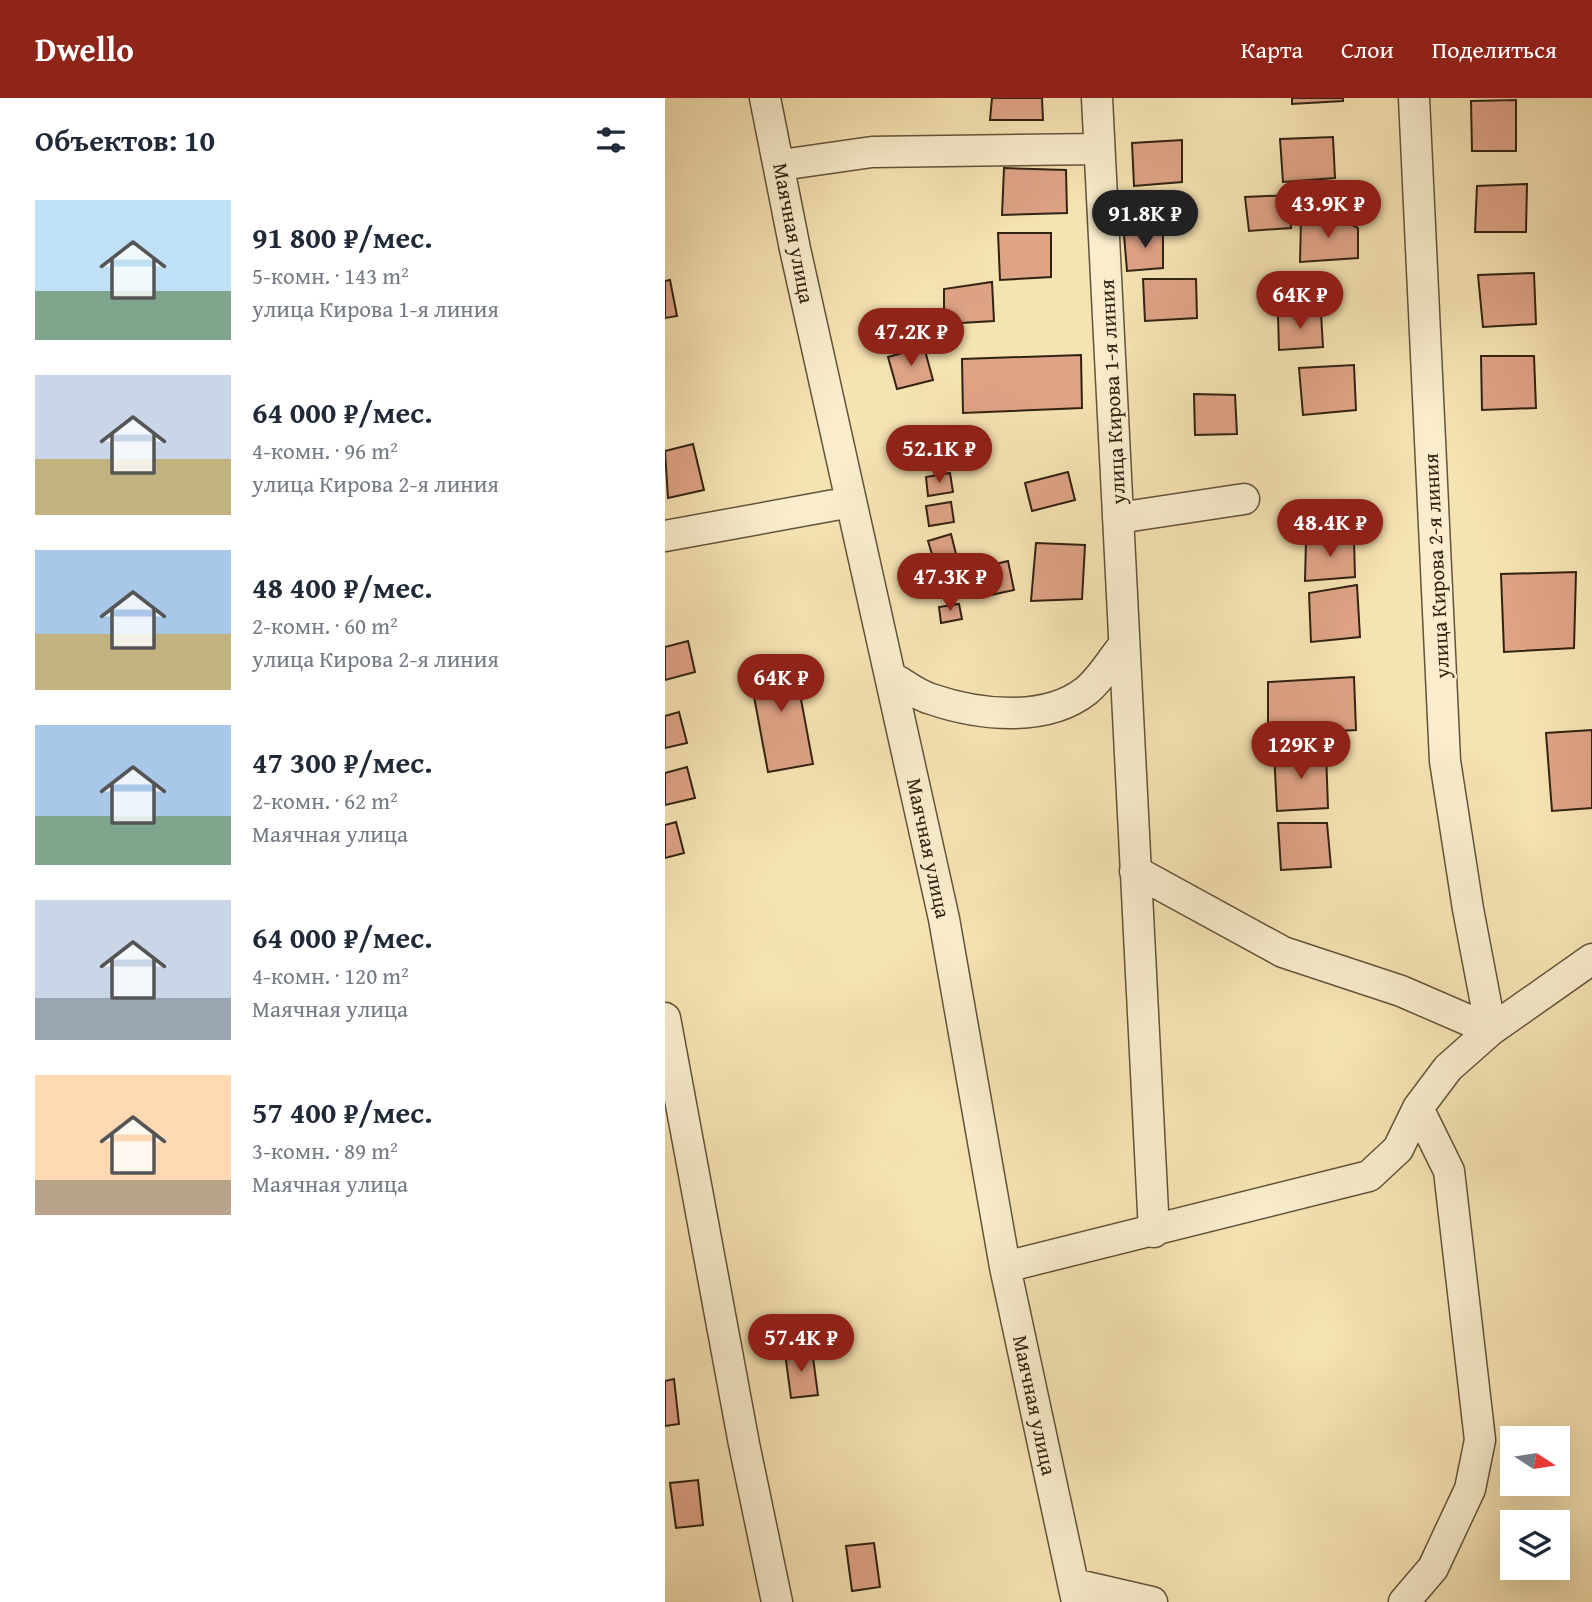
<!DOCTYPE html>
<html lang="ru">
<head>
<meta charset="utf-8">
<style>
  body { margin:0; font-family:"Gentium Book Plus",serif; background:#f6f6f7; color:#1f2937; height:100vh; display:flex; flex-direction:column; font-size:26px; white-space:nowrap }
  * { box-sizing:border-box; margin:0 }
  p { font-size:23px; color:#747a83 }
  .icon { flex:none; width:38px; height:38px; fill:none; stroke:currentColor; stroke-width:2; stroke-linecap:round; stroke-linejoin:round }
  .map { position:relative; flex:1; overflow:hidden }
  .details { display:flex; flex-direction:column; background:#fff; width:665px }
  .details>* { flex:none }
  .needle { width:46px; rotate:102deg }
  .buttons { position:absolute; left:835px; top:1328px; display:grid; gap:14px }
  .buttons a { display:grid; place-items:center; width:70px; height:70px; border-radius:0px; background:#fff; box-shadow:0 7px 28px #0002; font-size:35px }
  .price { position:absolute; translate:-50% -60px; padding:0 16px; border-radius:24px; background:#8f2418; color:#fff; font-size:23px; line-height:46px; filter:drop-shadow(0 2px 4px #0008) }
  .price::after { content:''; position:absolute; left:50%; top:42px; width:21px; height:16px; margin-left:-10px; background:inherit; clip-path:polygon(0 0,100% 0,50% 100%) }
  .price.current { background:#222; color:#fff }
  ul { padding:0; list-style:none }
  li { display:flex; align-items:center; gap:21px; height:175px; padding:0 35px }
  li span { display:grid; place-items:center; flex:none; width:196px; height:140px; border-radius:0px; color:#555 }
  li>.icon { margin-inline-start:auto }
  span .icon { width:84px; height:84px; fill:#fffc; stroke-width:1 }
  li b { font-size:30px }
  h2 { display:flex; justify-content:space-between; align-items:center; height:84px; padding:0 35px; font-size:30px }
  header { display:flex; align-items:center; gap:42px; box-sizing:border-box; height:98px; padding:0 35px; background:#8f2418; color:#fff }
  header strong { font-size:33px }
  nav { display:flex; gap:38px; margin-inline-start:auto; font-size:24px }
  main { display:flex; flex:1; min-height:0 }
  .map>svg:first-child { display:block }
</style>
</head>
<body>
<header>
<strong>Dwello</strong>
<nav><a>Карта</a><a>Слои</a><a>Поделиться</a></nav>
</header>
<main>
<section class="details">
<h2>Объектов: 10<svg class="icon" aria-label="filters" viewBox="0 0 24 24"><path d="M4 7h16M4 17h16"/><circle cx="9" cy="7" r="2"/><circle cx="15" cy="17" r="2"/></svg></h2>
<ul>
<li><span style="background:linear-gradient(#bfe0f5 65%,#7fa58c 0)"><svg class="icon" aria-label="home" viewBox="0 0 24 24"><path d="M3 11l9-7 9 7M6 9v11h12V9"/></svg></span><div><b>91 800 ₽/мес.</b><p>5-комн. · 143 m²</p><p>улица Кирова 1-я линия</p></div></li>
<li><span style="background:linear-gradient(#c9d6e8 60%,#c2b280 0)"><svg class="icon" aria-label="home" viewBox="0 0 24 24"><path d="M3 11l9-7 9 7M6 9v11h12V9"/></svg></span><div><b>64 000 ₽/мес.</b><p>4-комн. · 96 m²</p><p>улица Кирова 2-я линия</p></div></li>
<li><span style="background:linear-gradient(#a9c7e8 60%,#c2b280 0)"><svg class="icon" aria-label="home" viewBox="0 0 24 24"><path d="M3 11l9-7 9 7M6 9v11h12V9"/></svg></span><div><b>48 400 ₽/мес.</b><p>2-комн. · 60 m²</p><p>улица Кирова 2-я линия</p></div></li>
<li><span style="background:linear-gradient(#a9c7e8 65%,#7fa58c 0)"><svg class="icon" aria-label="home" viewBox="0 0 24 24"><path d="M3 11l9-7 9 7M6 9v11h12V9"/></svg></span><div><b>47 300 ₽/мес.</b><p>2-комн. · 62 m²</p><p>Маячная улица</p></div></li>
<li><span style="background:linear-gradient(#c9d6e8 70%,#9aa5b1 0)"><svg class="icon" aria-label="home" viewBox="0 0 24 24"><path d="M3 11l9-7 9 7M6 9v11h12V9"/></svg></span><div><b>64 000 ₽/мес.</b><p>4-комн. · 120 m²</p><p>Маячная улица</p></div></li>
<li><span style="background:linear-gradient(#ffd9b3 75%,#b9a48a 0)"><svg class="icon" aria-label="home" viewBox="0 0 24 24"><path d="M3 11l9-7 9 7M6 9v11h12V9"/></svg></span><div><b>57 400 ₽/мес.</b><p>3-комн. · 89 m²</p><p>Маячная улица</p></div></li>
</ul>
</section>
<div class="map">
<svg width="927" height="1504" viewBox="0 0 927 1504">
  <rect width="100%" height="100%" fill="#f6e3b2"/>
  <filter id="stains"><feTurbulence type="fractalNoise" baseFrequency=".00286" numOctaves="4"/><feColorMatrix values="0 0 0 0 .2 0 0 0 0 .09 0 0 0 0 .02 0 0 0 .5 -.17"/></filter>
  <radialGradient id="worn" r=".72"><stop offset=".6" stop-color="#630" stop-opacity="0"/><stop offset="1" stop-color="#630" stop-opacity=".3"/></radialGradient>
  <path fill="#dfa386" stroke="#312313" stroke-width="2" d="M327,0H377L378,22H325Z
    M627,0H678V3L627,6Z
    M851,2V53H807L806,3Z
    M668,39L670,80L618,84L615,41Z
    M517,42V84L469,88L467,45Z
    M339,70L401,72L402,115L337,117Z
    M862,86L861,134H810L812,88Z
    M625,97L626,130L584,133L580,99Z
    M676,121L693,130V160L635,164L636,122Z
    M498,130V170L462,173L459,137Z
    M333,135H386V179L335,182Z
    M869,175L871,226L818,229L813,177Z
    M478,181H531L532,220L480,223Z
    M5,182L12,218L0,220V183Z
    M327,184L329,223L279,226V191Z
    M656,215L658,249L614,252L613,217Z
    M259,249L268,282L232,291L223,259Z
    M416,257L417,310L298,315L297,261Z
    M816,258H869L871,310L817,312Z
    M689,267L691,312L638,317L634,270Z
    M529,296L570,297L572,336L530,337Z
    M272,333L275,364L242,367L239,336Z
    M28,346L39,392L3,400L0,353Z
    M403,374L410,402L367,413L360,385Z
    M285,375L288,394L263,398L261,379Z
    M286,404L289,424L264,428L261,408Z
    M286,436L291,456L269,463L263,443Z
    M689,440L690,479L640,483L641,441Z
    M371,445L420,447L417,501L366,503Z
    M343,463L349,492L312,500L306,472Z
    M293,472L298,491L278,496L273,477Z
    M911,474L909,550L839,554L836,476Z
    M692,487L695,539L646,544L644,495Z
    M294,506L297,521L276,525L274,509Z
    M23,543L30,574L0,582V549Z
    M128,558L148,666L103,674L83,566Z
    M689,579L691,632L603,637V584Z
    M14,614L22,645L0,650V618Z
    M927,632V710L887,713L881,635Z
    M609,654H661L663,710L612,713Z
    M22,669L30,700L0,707V675Z
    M11,724L19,755L0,760V727Z
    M613,725H662L666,769L616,772Z
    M147,1252L153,1297L126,1300L120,1255Z
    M9,1281L14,1326L0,1328V1283Z
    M33,1382L38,1427L11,1430L5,1385Z
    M209,1445L215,1489L187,1493L181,1448Z"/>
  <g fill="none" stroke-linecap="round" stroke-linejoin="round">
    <g stroke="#62533b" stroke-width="33">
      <path id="minor" d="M100,0L130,151L279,821L340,1169L412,1504
        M432,0L489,1134
        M749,0L780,663L803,811L826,932
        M116,67L207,54L434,51
        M453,420L579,401
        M0,438L186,404
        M228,580C240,587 252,597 266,601C313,617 380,625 421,593C436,581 447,561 459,547
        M470,773L618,854L736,893L826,932
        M0,920L79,1346L112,1504
        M340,1169L704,1078L733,1051L753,1010L783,970L826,932L927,861
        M409,1486L487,1504
        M739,1504L768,1470L805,1391L815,1342L784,1073L753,1010"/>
    </g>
    <use href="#minor" stroke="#f9edcd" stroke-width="30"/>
  </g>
  <g text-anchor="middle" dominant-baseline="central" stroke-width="5" stroke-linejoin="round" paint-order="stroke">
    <g font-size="21" fill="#312313" stroke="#f9edcd">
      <text transform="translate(129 135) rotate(79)">Маячная улица</text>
      <text transform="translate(447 294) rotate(-93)">улица Кирова 1-я линия</text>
      <text transform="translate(771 468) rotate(-93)">улица Кирова 2-я линия</text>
      <text transform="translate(264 750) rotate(78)">Маячная улица</text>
      <text transform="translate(370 1307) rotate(78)">Маячная улица</text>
    </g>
  </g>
  <rect width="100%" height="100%" filter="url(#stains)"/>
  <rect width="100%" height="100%" fill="url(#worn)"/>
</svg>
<div class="buttons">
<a><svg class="needle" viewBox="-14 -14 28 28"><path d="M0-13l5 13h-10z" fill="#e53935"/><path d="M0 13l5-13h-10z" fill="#747a83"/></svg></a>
<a><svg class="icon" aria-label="layers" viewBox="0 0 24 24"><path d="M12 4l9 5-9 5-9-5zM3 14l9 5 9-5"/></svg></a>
</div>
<b class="price" style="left:663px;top:142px">43.9K ₽</b>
<b class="price current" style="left:480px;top:152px">91.8K ₽</b>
<b class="price" style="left:635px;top:233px">64K ₽</b>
<b class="price" style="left:246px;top:270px">47.2K ₽</b>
<b class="price" style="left:274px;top:387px">52.1K ₽</b>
<b class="price" style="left:665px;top:461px">48.4K ₽</b>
<b class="price" style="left:285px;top:515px">47.3K ₽</b>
<b class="price" style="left:116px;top:616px">64K ₽</b>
<b class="price" style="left:636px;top:683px">129K ₽</b>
<b class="price" style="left:136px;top:1276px">57.4K ₽</b>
</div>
</main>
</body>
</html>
